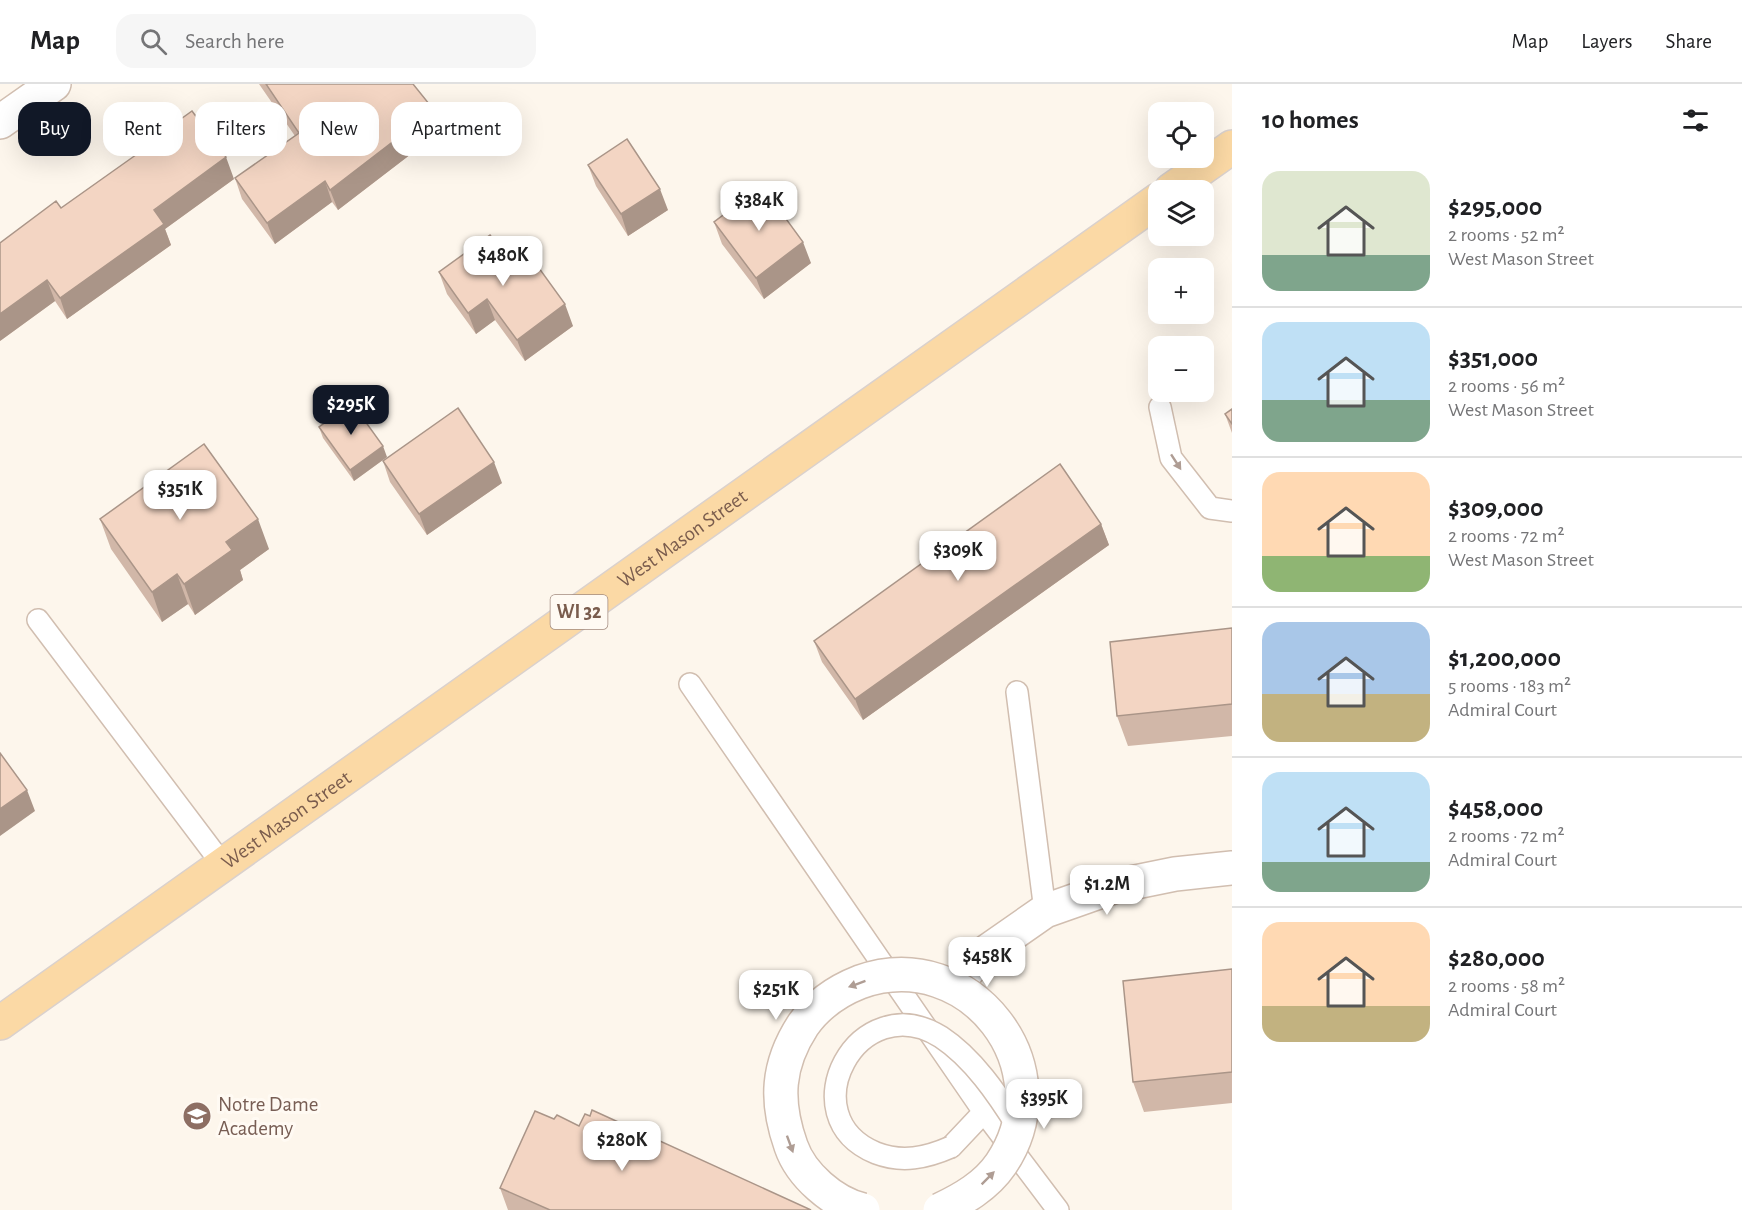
<!DOCTYPE html>
<html lang="en">
<head>
<meta charset="utf-8">
<style>
  body { margin:0; font-family:"Alegreya Sans",sans-serif; background:#f6f6f6; color:#202124; height:100vh; display:flex; flex-direction:column; font-size:22px; white-space:nowrap }
  * { box-sizing:border-box; margin:0 }
  p { font-size:20px; color:#757577 }
  .icon { flex:none; width:33px; height:33px; fill:none; stroke:currentColor; stroke-width:2; stroke-linecap:round; stroke-linejoin:round }
  .map { position:relative; flex:1; overflow:hidden }
  .details { display:flex; flex-direction:column; background:#fff; width:510px }
  .details>* { flex:none }
  .banner { position:absolute; left:18px; top:18px; width:570px; height:54px; display:flex; gap:12px }
  .controls { position:absolute; left:1148px; top:18px; display:grid; gap:12px }
  .controls a { display:grid; place-items:center; width:66px; height:66px; border-radius:12px; background:#fff; box-shadow:0 6px 24px #0002; font-size:30px }
  .price { position:absolute; translate:-50% -51px; padding:0 14px; border-radius:12px; background:#fff; color:#222; font-size:20px; line-height:39px; filter:drop-shadow(0 2px 3px #0008) }
  .price::after { content:''; position:absolute; left:50%; top:36px; width:18px; height:14px; margin-left:-9px; background:inherit; clip-path:polygon(0 0,100% 0,50% 100%) }
  .price.on { background:#111827; color:#fff }
  ul { padding:0; list-style:none }
  li { display:flex; align-items:center; gap:18px; height:150px; padding:0 30px }
  li+li { border-top:2px solid #e0e0e0 }
  li span { display:grid; place-items:center; flex:none; width:168px; height:120px; border-radius:18px; color:#555 }
  li>.icon { margin-inline-start:auto }
  span .icon { width:72px; height:72px; fill:#fffc; stroke-width:1 }
  li b { font-size:26px }
  h2 { display:flex; justify-content:space-between; align-items:center; height:72px; padding:0 30px; font-size:26px }
  .chip { padding:0 21px; border-radius:18px; background:#fff; box-shadow:0 6px 24px #0002; font-size:21px; line-height:54px }
  .chip.on { background:#111827; color:#fff }
  header { display:flex; align-items:center; gap:36px; box-sizing:border-box; height:84px; padding:0 30px; background:#fff; border-bottom:2px solid #e0e0e0 }
  header strong { font-size:28px }
  nav { display:flex; gap:33px; margin-inline-start:auto; font-size:21px }
  .search { width:420px; height:54px; background:#f6f6f6; display:flex; align-items:center; gap:15px; box-sizing:border-box; padding:0 21px; border-radius:18px; color:#757577; font-size:22px }
  main { display:flex; flex:1; min-height:0 }
  .map>svg:first-child { display:block }
</style>
</head>
<body>
<header>
<strong>Map</strong>
<div class="search"><svg class="icon" aria-label="search" viewBox="0 0 24 24"><circle cx="10" cy="10" r="6"/><path d="M15 15l6 6"/></svg>Search here</div>
<nav><a>Map</a><a>Layers</a><a>Share</a></nav>
</header>
<main>
<div class="map">
<svg width="1232" height="1126" viewBox="0 0 1232 1126">
  <rect width="100%" height="100%" fill="#fdf6ec"/>
  <g fill="none" stroke-linecap="round" stroke-linejoin="round">
    <g stroke="#d1beb0" stroke-width="24">
      <path id="service" d="M1160,323L1171,374L1210,424L1232,427
        M38,536L223,781
        M690,600L984,1028L1058,1126
        M1017,608L1045,827
        M951,1063L984,1028"/>
    </g>
    <g stroke="#d1beb0" stroke-width="36">
      <path id="minor" d="M0,38L54,0
        M955,902L979,873L1045,827L1116,802L1175,790L1232,784"/>
    </g>
    <g stroke="#dad1cd" stroke-width="36">
      <g id="primary">
        <path d="M1171,106L1232,63"/>
        <path id="s1" d="M0,939L1158,116"/>
      </g>
    </g>
    <use href="#service" stroke="#fff" stroke-width="21"/>
    <use href="#minor" stroke="#fff" stroke-width="33"/>
    <use href="#primary" stroke="#fbd9a5" stroke-width="33"/>
    <g stroke="#d1beb0" stroke-width="24" stroke-linecap="butt">
      <path id="service-bridge" d="M951,1063C926,1074 902,1079 876,1069C788,1033 858,901 941,953C973,974 998,1011 1018,1043"/>
    </g>
    <g stroke="#d1beb0" stroke-width="36" stroke-linecap="butt">
      <path id="minor-bridge" d="M863,1126C833,1119 801,1091 791,1062C775,1017 777,981 803,941C817,921 837,907 860,898C970,859 1066,984 1001,1080C986,1102 963,1115 940,1126"/>
    </g>
    <use href="#service-bridge" stroke="#fff" stroke-width="21"/>
    <use href="#minor-bridge" stroke="#fff" stroke-width="33"/>
  </g>
  <path fill="#d1b7a8" d="M259,0H413L441,47L338,126L332,118L275,160L242,115L235,94L295,52Z
    M138,66L234,95L165,145L171,161L67,235L55,217L0,257L61,124L139,69Z
    M588,81L668,126L628,152L596,102Z
    M714,138L811,179L764,215L722,160Z
    M514,185L573,242L525,277L495,236L476,250L447,210L439,188Z
    M1232,325V349L1225,330Z
    M319,343L387,373L354,397L323,354Z
    M383,377L502,399L427,451L390,398Z
    M100,435L269,465L240,486L243,496L195,531L188,520L162,538L111,465Z
    M1101,440L1109,461L863,636L822,578L814,557Z
    M1232,544V652L1128,662L1117,632Z
    M1232,885V1019L1144,1028L1133,998Z
    M554,1035L579,1042L811,1126H508L500,1104Z"/>
  <path fill="#aa9588" d="M434,26L441,47L338,126L330,106Z
    M226,73L234,95L165,145L171,161L67,235L60,214L154,126Z
    M325,97L332,118L275,160L267,139Z
    M660,105L668,126L628,152L621,130Z
    M803,158L811,179L764,215L756,194Z
    M47,196L55,217L0,257V230Z
    M487,215L495,236L476,250L468,229Z
    M565,220L573,242L525,277L517,256Z
    M383,362L387,373L354,397L350,386Z
    M494,378L502,399L427,451L419,430Z
    M258,435L269,465L240,486L243,496L195,531L184,500L226,458Z
    M1101,440L1109,461L863,636L855,615Z
    M177,490L188,520L162,538L152,508Z
    M27,706L35,727L0,752V725Z"/>
  <path fill="#f3d5c3" stroke="#aa9588" stroke-width="1.5" d="M266,0H413L434,26L330,106L325,97L267,139L235,94L299,49Z
    M192,27L226,73L154,126L164,140L60,214L47,196L0,230V159L56,117L61,124L140,68L138,66Z
    M627,55L660,105L621,130L588,81Z
    M762,102L803,158L756,194L714,138Z
    M490,151L514,185L531,173L565,220L517,256L487,215L468,229L439,188Z
    M352,319L383,362L350,386L319,343Z
    M458,324L494,378L419,430L383,377Z
    M1232,325V340L1225,330Z
    M204,360L258,435L226,458L232,466L184,500L177,490L152,508L100,435Z
    M1060,380L1101,440L855,615L814,557Z
    M1232,544V620L1117,632L1110,558Z
    M0,669L27,706L0,725Z
    M1232,885V988L1133,998L1123,897Z
    M592,1026L811,1126H550L500,1104L535,1027L554,1035L557,1031L579,1042L585,1030L590,1032Z"/>
  <defs><path id="oneway-solid" d="M-6-.8H1V-3.2L6.5 0L1 3.2V.8H-6Z" transform="scale(1.5)"/></defs>
  <g fill="#af9d94">
    <use href="#oneway-solid" transform="translate(1176 378) rotate(57)"/>
    <use href="#oneway-solid" transform="translate(857 900) rotate(160)"/>
    <use href="#oneway-solid" transform="translate(790 1060) rotate(70)"/>
    <use href="#oneway-solid" transform="translate(988 1094) rotate(-45)"/>
  </g>
  <defs>
    <g id="school-disc" transform="scale(1.5)"><circle r="9.5" fill="#8d6e63" stroke="#fffaf3"/><path d="M0-5L7-2L0 1L-7-2ZM-4 1L0 2.5L4 1V4Q0 6-4 4Z" fill="#fff"/></g>
  </defs>
  <g fill-rule="evenodd">
    <use href="#school-disc" x="197" y="1032"/>
  </g>
  <g text-anchor="middle" dominant-baseline="central" stroke-width="6" stroke-linejoin="round" paint-order="stroke">
    <rect fill="#fffaf3" stroke="#a28b7f" stroke-width="1.5" x="550.5" y="511" width="57" height="34" rx="4.5"/>
    <g font-size="20" font-weight="bold" fill="#7a5c4d">
      <text x="579" y="528">WI 32</text>
    </g>
    <g font-size="21" fill="#7a5c4d" stroke="#fffaf3">
      <text stroke="none"><textPath href="#s1" startOffset="837">West Mason Street</textPath></text>
      <text stroke="none"><textPath href="#s1" startOffset="351">West Mason Street</textPath></text>
    </g>
    <g font-size="21" fill="#785e54" stroke="#fffaf3" text-anchor="start">
      <text x="218" y="1020">Notre Dame<tspan x="218" dy="24">Academy</tspan></text>
    </g>
  </g>
</svg>
<div class="controls">
<a><svg class="icon" aria-label="locate" viewBox="0 0 24 24"><circle cx="12" cy="12" r="6"/><path d="M12 2v4M12 18v4M2 12h4M18 12h4"/></svg></a>
<a><svg class="icon" aria-label="layers" viewBox="0 0 24 24"><path d="M12 4l9 5-9 5-9-5zM3 14l9 5 9-5"/></svg></a>
<a>+</a>
<a>−</a>
</div>
<b class="price" style="left:759px;top:148px">$384K</b>
<b class="price" style="left:503px;top:203px">$480K</b>
<b class="price on" style="left:351px;top:352px">$295K</b>
<b class="price" style="left:180px;top:437px">$351K</b>
<b class="price" style="left:958px;top:498px">$309K</b>
<b class="price" style="left:1107px;top:832px">$1.2M</b>
<b class="price" style="left:987px;top:904px">$458K</b>
<b class="price" style="left:776px;top:937px">$251K</b>
<b class="price" style="left:1044px;top:1046px">$395K</b>
<b class="price" style="left:622px;top:1088px">$280K</b>
<div class="banner">
<a class="chip on">Buy</a>
<a class="chip">Rent</a>
<a class="chip">Filters</a>
<a class="chip">New</a>
<a class="chip">Apartment</a>
</div>
</div>
<section class="details">
<h2>10 homes<svg class="icon" aria-label="filters" viewBox="0 0 24 24"><path d="M4 7h16M4 17h16"/><circle cx="9" cy="7" r="2"/><circle cx="15" cy="17" r="2"/></svg></h2>
<ul>
<li><span style="background:linear-gradient(#dfe7d0 70%,#7fa58c 0)"><svg class="icon" aria-label="home" viewBox="0 0 24 24"><path d="M3 11l9-7 9 7M6 9v11h12V9"/></svg></span><div><b>$295,000</b><p>2 rooms · 52 m²</p><p>West Mason Street</p></div></li>
<li><span style="background:linear-gradient(#bfe0f5 65%,#7fa58c 0)"><svg class="icon" aria-label="home" viewBox="0 0 24 24"><path d="M3 11l9-7 9 7M6 9v11h12V9"/></svg></span><div><b>$351,000</b><p>2 rooms · 56 m²</p><p>West Mason Street</p></div></li>
<li><span style="background:linear-gradient(#ffd9b3 70%,#8fb573 0)"><svg class="icon" aria-label="home" viewBox="0 0 24 24"><path d="M3 11l9-7 9 7M6 9v11h12V9"/></svg></span><div><b>$309,000</b><p>2 rooms · 72 m²</p><p>West Mason Street</p></div></li>
<li><span style="background:linear-gradient(#a9c7e8 60%,#c2b280 0)"><svg class="icon" aria-label="home" viewBox="0 0 24 24"><path d="M3 11l9-7 9 7M6 9v11h12V9"/></svg></span><div><b>$1,200,000</b><p>5 rooms · 183 m²</p><p>Admiral Court</p></div></li>
<li><span style="background:linear-gradient(#bfe0f5 75%,#7fa58c 0)"><svg class="icon" aria-label="home" viewBox="0 0 24 24"><path d="M3 11l9-7 9 7M6 9v11h12V9"/></svg></span><div><b>$458,000</b><p>2 rooms · 72 m²</p><p>Admiral Court</p></div></li>
<li><span style="background:linear-gradient(#ffd9b3 70%,#c2b280 0)"><svg class="icon" aria-label="home" viewBox="0 0 24 24"><path d="M3 11l9-7 9 7M6 9v11h12V9"/></svg></span><div><b>$280,000</b><p>2 rooms · 58 m²</p><p>Admiral Court</p></div></li>
</ul>
</section>
</main>
</body>
</html>
